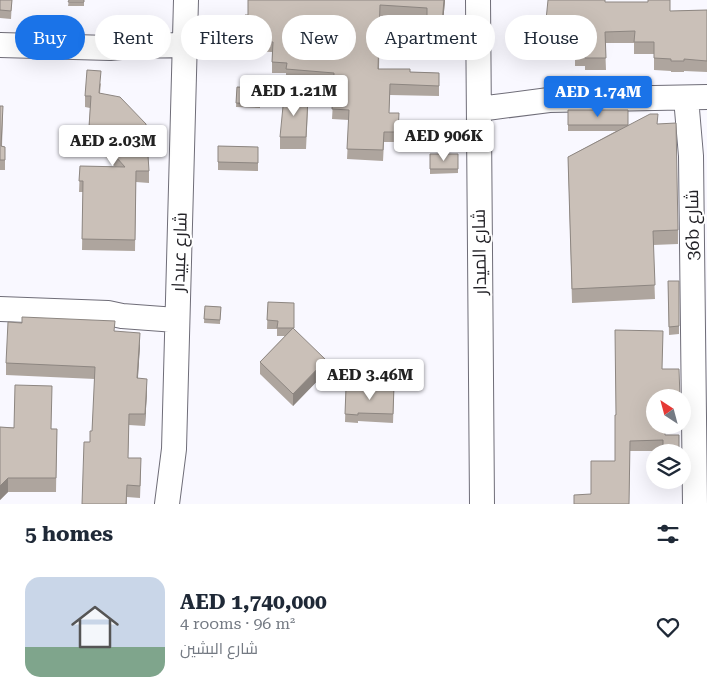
<!DOCTYPE html>
<html lang="en">
<head>
<meta charset="utf-8">
<style>
  body { margin:0; font-family:"Roboto Serif",Cairo,serif; background:#f6f6f7; color:#1f2937; height:100vh; display:flex; flex-direction:column; font-size:19px; white-space:nowrap }
  * { box-sizing:border-box; margin:0 }
  p { font-size:16px; color:#747a83 }
  .icon { flex:none; width:28px; height:28px; fill:none; stroke:currentColor; stroke-width:2; stroke-linecap:round; stroke-linejoin:round }
  .map { position:relative; height:504px; overflow:hidden }
  .sheet { display:flex; flex-direction:column; background:#fff; flex:1 }
  .sheet>* { flex:none }
  .top-card { position:absolute; left:15px; top:15px; width:678px; height:45px; display:flex; gap:10px }
  .needle { width:32px; rotate:324deg }
  .fabs { position:absolute; left:646px; top:389px; display:grid; gap:10px }
  .fabs a { display:grid; place-items:center; width:45px; height:45px; border-radius:50%; background:#fff; box-shadow:0 5px 20px #0002; font-size:25px }
  .price { position:absolute; translate:-50% -42px; padding:0 11px; border-radius:5px; background:#fff; color:#222; font-size:16px; line-height:32px; filter:drop-shadow(0 1px 2px #0008) }
  .price::after { content:''; position:absolute; left:50%; top:30px; width:15px; height:11px; margin-left:-8px; background:inherit; clip-path:polygon(0 0,100% 0,50% 100%) }
  .price.selected { background:#1a73e8; color:#fff }
  ul { padding:0; list-style:none }
  li { display:flex; align-items:center; gap:15px; height:125px; padding:0 25px }
  li span { display:grid; place-items:center; flex:none; width:140px; height:100px; border-radius:15px; color:#555 }
  li>.icon { margin-inline-start:auto }
  span .icon { width:60px; height:60px; fill:#fffc; stroke-width:1 }
  li b { font-size:21px }
  h2 { display:flex; justify-content:space-between; align-items:center; height:60px; padding:0 25px; font-size:21px }
  .chip { padding:0 18px; border-radius:22px; background:#fff; box-shadow:0 5px 20px #0002; font-size:18px; line-height:45px }
  .chip.selected { background:#1a73e8; color:#fff }
  .map>svg:first-child { display:block }
</style>
</head>
<body>
<div class="map">
<svg width="707" height="504" viewBox="0 0 707 504">
  <rect width="100%" height="100%" fill="#f9f8ff"/>
  <g fill="none" stroke-linecap="round" stroke-linejoin="round">
    <g stroke="#6f6d78" stroke-width="26">
      <path id="minor" d="M478,0L482,504
        M0,45L110,48L132,46L185,45
        M686,98L691,156L695,504
        M479,109L549,100L707,97
        M0,309L108,313L122,316L176,320
        M167,504L174,449L186,0"/>
    </g>
    <use href="#minor" stroke="#fff" stroke-width="24"/>
  </g>
  <path fill="#aea59e" d="M0,0H12L11,19L0,18Z
    M69,0H84V6H68Z
    M445,0L441,46L427,45V18L380,16L379,69L410,72L439,73V96L390,95L389,113L399,124L398,142H384L383,161L347,159L349,120L332,119L334,84L286,80V73H272V52L244,51V40L248,15Z
    M605,2H648L670,11L707,10V72L684,71V72H671V71L654,70V54H634V43H605L606,70H585V66H575V51H567L566,41L558,33L546,31V20Z
    M101,83L100,93L149,171V183L136,182L135,251L82,250L83,192H79L80,166L115,167L89,139L90,108L85,107V96Z
    M237,87L261,88L260,108L236,107Z
    M0,106L3,116L2,146L5,147V170H0Z
    M308,109L306,149H280V137Z
    M568,110L628,125L658,124L678,230V244L653,245L655,299L572,303L568,157L616,131H568Z
    M218,146L258,147V171L218,170Z
    M430,154H458V173L430,174Z
    M668,281L679,326V334L669,335Z
    M268,302L294,329L326,372L293,406L260,374V362L285,336H277V329H267Z
    M205,306L221,307L220,324L204,323Z
    M115,331L140,345L138,378L147,391L145,426L129,425L128,458L141,470L140,498L127,497V504H82L90,442L92,431L95,379L6,375V363Z
    M346,388L394,394L393,423L358,421V423L345,422Z
    M655,398L665,425L663,451H630L629,504L591,494L615,461L616,415Z
    M0,427L57,429L56,492H8L0,500Z"/>
  <path fill="#8d8681" d="M444,0H445L441,46V36Z
    M140,333V345L137,390V378Z
    M326,360V372L293,406V394Z
    M147,379V391L145,426V414Z
    M8,478V492L0,500V486Z"/>
  <path fill="#cac0b8" stroke="#8d8681" d="M0,0H12L11,11L0,10Z
    M69,0H84V2H68Z
    M248,0H444L441,36L427,35V8L380,5L378,69H410V72L439,73V86L390,84L389,113H399L398,132H384L383,150L347,149L349,110L332,109L334,73L286,69L287,63L272,62L273,42L244,40L245,15H248Z
    M548,0H605V2H648V0H670V11L707,10V61L684,59V61H671V59L654,58V42H634L635,31L605,32L606,58H585V55H575V39H567L566,29L558,21L546,20Z
    M87,70L101,71L99,93L120,97L146,124L149,171H136L135,240L82,239L83,181H79L80,166L125,167L89,127L91,96H85Z
    M237,87L261,88L260,104L236,103Z
    M284,96L308,97L306,137H280Z
    M0,106H3L1,146L5,147V160H0Z
    M568,110H628V125H568Z
    M650,114H658L657,124L676,123L678,230L653,231L655,285L572,289L568,157Z
    M218,146L258,147V163L218,162Z
    M430,154H458V169H430Z
    M668,281H679V326L669,327Z
    M268,302L294,303V328H277L278,321L267,320Z
    M205,306L221,307L220,320L204,319Z
    M22,317L115,321L114,331L140,333L137,378L147,379L145,414H129L128,458H141L140,486L127,485L126,504H82L84,442H90V431H92L95,367L6,363L8,322L22,323Z
    M293,328L326,360L293,394L260,362Z
    M615,330L663,331L662,369H679L680,398H655V425H665V435H679V452H663V440L630,441L629,504H574V495L591,494V461H615V415H616Z
    M15,385L52,386L51,429H57L56,478H8L0,486V427L14,428Z
    M379,385L394,386L393,414L358,413V415L345,414L346,388L379,389Z"/>
  <g text-anchor="middle" dominant-baseline="central" stroke-width="4" stroke-linejoin="round" paint-order="stroke">
    <g font-size="18" fill="#232227" stroke="#fff">
      <text transform="translate(692 225) rotate(-91)">36b شارع</text>
      <text transform="translate(179 252) rotate(-88)">شارع عبيدار</text>
      <text transform="translate(479 252) rotate(-91)">شارع الميدار</text>
    </g>
  </g>
</svg>
<div class="fabs">
<a><svg class="needle" viewBox="-14 -14 28 28"><path d="M0-13l5 13h-10z" fill="#e53935"/><path d="M0 13l5-13h-10z" fill="#747a83"/></svg></a>
<a><svg class="icon" aria-label="layers" viewBox="0 0 24 24"><path d="M12 4l9 5-9 5-9-5zM3 14l9 5 9-5"/></svg></a>
</div>
<b class="price" style="left:294px;top:117px">AED 1.21M</b>
<b class="price selected" style="left:598px;top:118px">AED 1.74M</b>
<b class="price" style="left:444px;top:162px">AED 906K</b>
<b class="price" style="left:113px;top:167px">AED 2.03M</b>
<b class="price" style="left:370px;top:401px">AED 3.46M</b>
<div class="top-card">
<a class="chip selected">Buy</a>
<a class="chip">Rent</a>
<a class="chip">Filters</a>
<a class="chip">New</a>
<a class="chip">Apartment</a>
<a class="chip">House</a>
</div>
</div>
<section class="sheet">
<h2>5 homes<svg class="icon" aria-label="filters" viewBox="0 0 24 24"><path d="M4 7h16M4 17h16"/><circle cx="9" cy="7" r="2"/><circle cx="15" cy="17" r="2"/></svg></h2>
<ul>
<li><span style="background:linear-gradient(#c9d6e8 70%,#7fa58c 0)"><svg class="icon" aria-label="home" viewBox="0 0 24 24"><path d="M3 11l9-7 9 7M6 9v11h12V9"/></svg></span><div><b>AED 1,740,000</b><p>4 rooms · 96 m²</p><p>شارع البشين</p></div><svg class="icon" aria-label="heart" viewBox="0 0 24 24"><path d="M12 20l-8-8c-3-5 5-10 8-4 3-6 11-1 8 4z"/></svg></li>
</ul>
</section>
</body>
</html>
